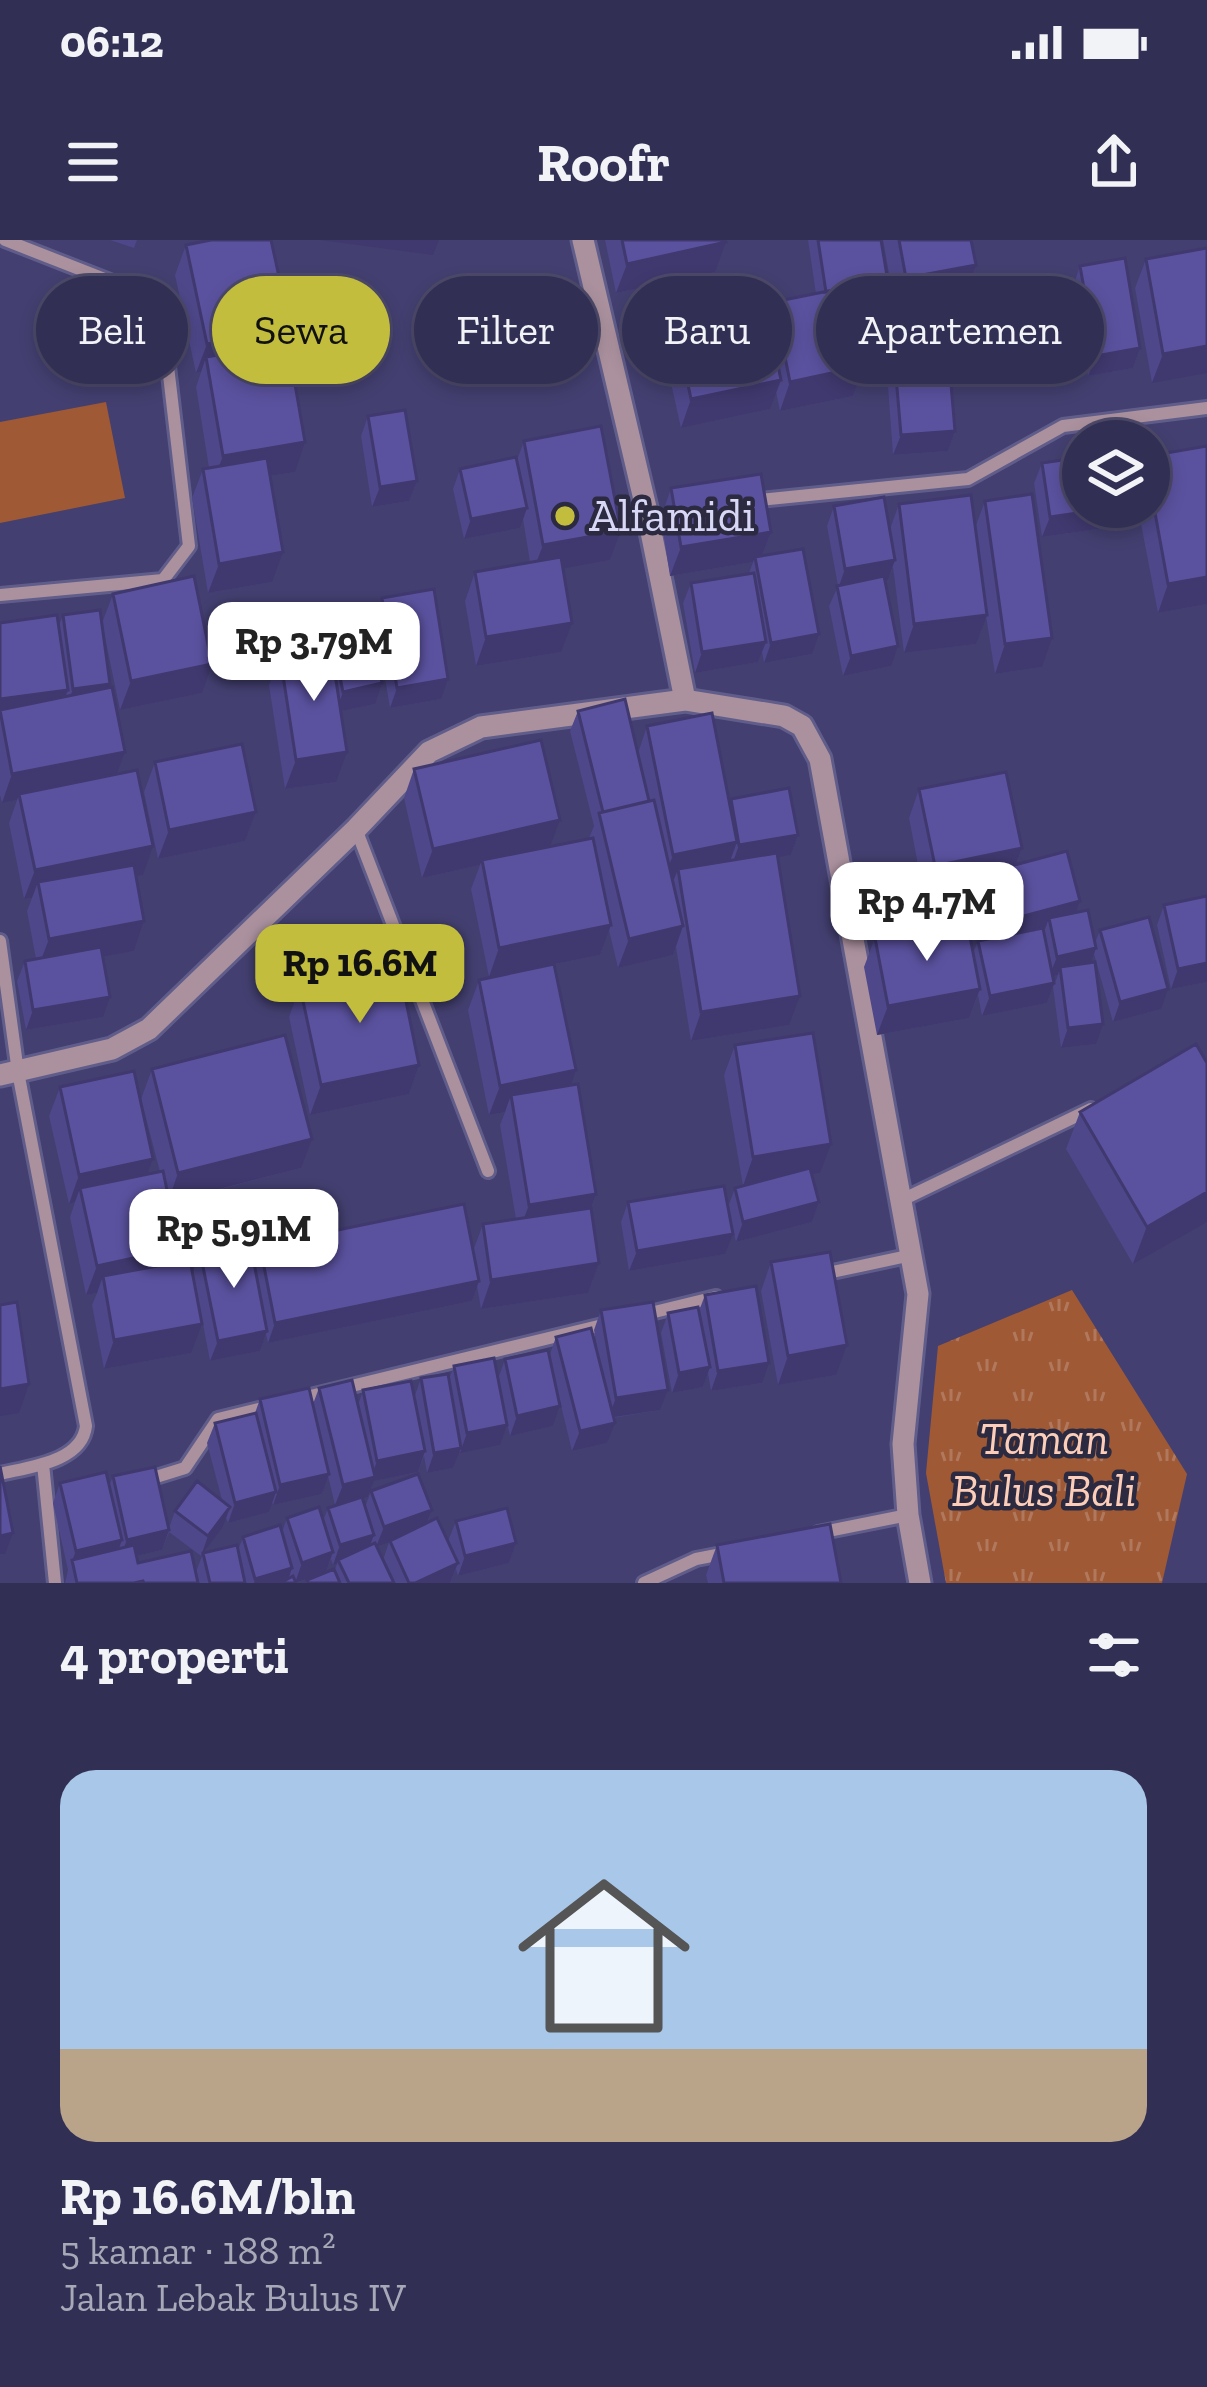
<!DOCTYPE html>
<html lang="id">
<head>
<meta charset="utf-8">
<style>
  body { margin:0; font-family:"Zilla Slab",serif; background:#3d3b5e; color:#f1f3f6; height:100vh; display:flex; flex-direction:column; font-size:45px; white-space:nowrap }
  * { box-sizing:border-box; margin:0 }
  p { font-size:39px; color:#a8a9b8 }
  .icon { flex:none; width:66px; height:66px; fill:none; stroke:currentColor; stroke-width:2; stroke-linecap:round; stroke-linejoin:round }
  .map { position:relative; height:1343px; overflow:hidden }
  .details { display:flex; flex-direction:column; background:#322f54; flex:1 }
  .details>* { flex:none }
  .banner { position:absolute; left:36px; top:36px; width:1137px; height:108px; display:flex; gap:24px }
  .fabs { position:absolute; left:1062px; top:180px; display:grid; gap:24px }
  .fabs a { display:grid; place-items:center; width:108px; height:108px; border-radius:50%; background:#322f54; box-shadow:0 6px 18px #0003,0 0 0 3px #4d4a6b; font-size:60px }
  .price { position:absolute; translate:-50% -102px; padding:0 27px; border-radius:24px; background:#fff; color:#222; font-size:39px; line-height:78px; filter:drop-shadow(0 3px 6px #0008) }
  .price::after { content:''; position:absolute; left:50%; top:72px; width:36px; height:27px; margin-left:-18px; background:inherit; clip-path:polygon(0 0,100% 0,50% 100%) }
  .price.on { background:#c3bd3e; color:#111 }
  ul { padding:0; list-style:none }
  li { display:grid; align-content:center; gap:24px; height:636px; padding:0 60px }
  li span { display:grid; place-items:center; height:372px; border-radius:36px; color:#555 }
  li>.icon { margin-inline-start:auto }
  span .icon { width:216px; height:216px; fill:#fffc; stroke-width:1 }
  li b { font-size:51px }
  h2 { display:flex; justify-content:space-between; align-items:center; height:144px; padding:0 60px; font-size:51px }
  .chip { padding:0 42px; border-radius:54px; background:#322f54; box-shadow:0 6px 18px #0003,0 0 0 3px #4d4a6b; font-size:42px; line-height:108px }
  .chip.on { background:#c3bd3e; color:#111 }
  .status { display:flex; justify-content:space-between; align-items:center; height:84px; padding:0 60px; background:#322f54; direction:ltr }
  .status svg { height:33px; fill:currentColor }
  header { display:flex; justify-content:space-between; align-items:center; height:156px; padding:0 60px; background:#322f54; font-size:54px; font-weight:700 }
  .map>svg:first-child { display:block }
</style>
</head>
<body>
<div class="status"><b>06:12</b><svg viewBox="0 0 49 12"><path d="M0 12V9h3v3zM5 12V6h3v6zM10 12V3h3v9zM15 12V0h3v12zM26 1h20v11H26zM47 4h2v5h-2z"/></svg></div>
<header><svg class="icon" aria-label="menu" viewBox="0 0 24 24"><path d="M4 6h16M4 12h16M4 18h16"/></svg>Roofr<svg class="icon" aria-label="share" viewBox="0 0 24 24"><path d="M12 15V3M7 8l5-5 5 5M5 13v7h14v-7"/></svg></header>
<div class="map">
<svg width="1207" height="1343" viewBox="0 0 1207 1343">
  <defs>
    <pattern id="park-tufts" width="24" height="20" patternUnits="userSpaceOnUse" patternTransform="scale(3)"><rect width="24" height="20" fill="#9f5935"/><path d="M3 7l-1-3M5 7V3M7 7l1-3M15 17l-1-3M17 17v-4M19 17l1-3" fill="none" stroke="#b0785d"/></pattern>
  </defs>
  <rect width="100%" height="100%" fill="#433f70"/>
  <path fill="#9f5935" d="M106,162L125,258L0,283V182Z"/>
  <path fill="url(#park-tufts)" d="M1072,1050L1187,1234L1162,1343H946L926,1233L938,1106Z"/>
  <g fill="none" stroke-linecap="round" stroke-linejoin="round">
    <g stroke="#615d8b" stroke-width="18">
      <path id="minor" d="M750,261L968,239L1063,186L1207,168
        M0,355L163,340L189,306L162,75L148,56L5,0
        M356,589L488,931
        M0,701L18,832L86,1186C82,1222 29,1227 0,1234
        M904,959L1091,869
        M818,1035L912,1015
        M642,1075L716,1057
        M298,1159L611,1083
        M43,1224L55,1343
        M143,1241L185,1228L218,1179L267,1167
        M818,1293L908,1275
        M644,1343L696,1319L727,1313"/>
    </g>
    <g stroke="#615d8b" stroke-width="27">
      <path id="tertiary" d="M583,0L647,272L685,460
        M0,835L112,809L149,789L356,589L429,512L481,487L685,460L784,476L802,486L820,519L918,1054L903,1204L908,1275L920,1343"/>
    </g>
    <use href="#minor" stroke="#ab919e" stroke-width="12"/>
    <use href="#tertiary" stroke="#ab919e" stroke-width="21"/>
  </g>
  <path fill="#4e4789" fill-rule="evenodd" d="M110,0H137L134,8Z
    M605,0H725L715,32L616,53Z
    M808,0H881L880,62L851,66L864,126L853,156L780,171L776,152L770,169L681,188L661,98L672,68L768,79L774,62L816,54Z
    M883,0H971L965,55L895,67Z
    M186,5L283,105L295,232L270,236L272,342L208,353L192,258L203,229L209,228L196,147L201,132L196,133L175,35Z
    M1207,8L1152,143L1135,48L1146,19Z
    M1080,26L1140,108L1133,128L1088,136L1073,46Z
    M894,113L955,191L948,211L893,215L887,133Z
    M368,176L417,241L409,261L372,267L361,196Z
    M524,201L621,291L610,320L562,328L561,412L476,426L465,361L475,332L530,322L523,279L520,288L464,299L453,249L460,229L517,220Z
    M1207,206V364L1158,373L1138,268L1132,284L1042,297L1034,243L1042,223L1083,267H1149V216Z
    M671,248L771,292L762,316L812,414L764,423L762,412L758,422L695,433L683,363L691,343L749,333L753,322L670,336L661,278Z
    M985,261L1042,427L995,434L986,376L976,404L904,413L893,327L888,340H885L891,426L843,436L829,366L838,346L827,286L834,266L890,289L899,264L975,288Z
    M113,354L202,453L120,470L102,383Z
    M382,358L441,459L390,468L375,378Z
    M63,375L109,448L117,534L143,635L136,636L144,681L134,711L103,716V777L26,790L17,741L25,721L36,719L27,671L32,658L24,659L9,583L17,560L2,563L0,555V383L58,388Z
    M333,403L375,464L340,471L336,542L285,549L269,445L280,416L331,409Z
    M578,471L638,513L647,486L729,563L731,559L798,595L791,615L777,617L789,785L691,801L676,707L673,715L618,728L609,690L600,715L489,737L471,649L480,625L422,638L404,558L414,529L550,606L589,598L594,586L570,491Z
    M155,522L256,572L245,601L158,619L144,552Z
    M919,549L1022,608L1016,625L1080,661L1076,672L1095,703L1100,690L1161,769L1113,782L1094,714L1091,723L1096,804L1061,808L1053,747L1058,735L1053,736L1054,743L1047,763L982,776L978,755L969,778L877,795L864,727L875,698L973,713L978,701L997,698L984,651L988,642L924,656L909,578Z
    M1207,656V742L1171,749L1157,685L1164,665Z
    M479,740L571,846L596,954L591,969L599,1023L588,1053L481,1069L477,1046L472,1061L268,1103L266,1094L260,1111L210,1121L193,1032L200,1012L254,1023L260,1006L473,1011L483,984L516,979L500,885L505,872L489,875L468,770Z
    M300,747L419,825L409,854L310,875L289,777Z
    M735,805L820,933L812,934L819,962L812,982L736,1002L730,978L725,1014L629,1031L621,982L628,962L728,967L735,948L743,946L724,835Z
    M1207,823L1133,1024L1066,909L1080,872Z
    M152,829L301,928L170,962L174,1023L191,1113L104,1129L92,1065L97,1053L86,1055L70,977L75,962L69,964L49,876L60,847L153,919L147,934L160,932L141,859Z
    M771,1022L836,1135L778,1145L761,1051Z
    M705,1055L762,1143L711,1151L708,1133L703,1147L672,1153L661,1093L668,1073L699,1071Z
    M601,1070L668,1150L660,1170L613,1178L607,1203L572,1211L554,1137L560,1166L553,1186L510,1196L500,1152V1205L459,1212L453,1228L427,1233L424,1216L418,1232L374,1241L368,1257L362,1258L365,1267L371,1251L432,1270L427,1283L448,1301L456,1281L516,1303L509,1323L458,1336L456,1329L450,1343H306L307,1340L325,1332L296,1343H65L68,1330L53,1263L60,1243L109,1246L113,1236L169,1288L175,1271L222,1260L207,1203L215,1183L255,1173L260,1159L313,1164L319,1148L358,1165L363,1150L414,1158L421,1138L449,1139L454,1126L498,1139L505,1119L549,1117L556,1097L599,1119L594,1090ZM328,1236L335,1265L328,1268L323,1281L287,1278L282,1292L243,1297L238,1310L203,1313L223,1287L226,1278L228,1283L269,1272L272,1262L273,1265L322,1254ZM169,1292L201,1316L203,1313L196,1332L138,1323L136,1316L162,1310ZM389,1302L383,1320L377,1307ZM331,1319L333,1325L337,1324L334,1331L326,1332Z
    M717,1305L841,1343H708L706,1335Z"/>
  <path fill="#40396f" d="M320,0H439L433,15Z
    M726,2L715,32L616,53L627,24Z
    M976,25L965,55L895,67L906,38Z
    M888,42L880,62L819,72L826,52Z
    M290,87L279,116L206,117L201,132L196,133L207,104Z
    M1207,106V133L1152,143L1163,114Z
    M1140,108L1133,128L1088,136L1096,116Z
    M864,126L853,156L780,171L790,142Z
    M781,140L770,169L681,188L691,159Z
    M955,191L948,211L893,215L901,195Z
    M305,202L295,232L212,245L223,216Z
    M417,241L409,261L372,267L380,247Z
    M1119,267H1138L1132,284L1042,297L1050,277Z
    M527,268L520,288L464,299L471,279Z
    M621,291L610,320L532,334L543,305Z
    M771,292L760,321L755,317L753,322L670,336L681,307Z
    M283,312L272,342L208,353L219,324Z
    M895,320L888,340L838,349L845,329Z
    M1207,337V364L1158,373L1168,344Z
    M987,375L976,404L904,413L914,384Z
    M572,383L561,412L476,426L486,397Z
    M819,394L812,414L764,423L771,403Z
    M1052,398L1042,427L995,434L1005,404Z
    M766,402L758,422L695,433L702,412Z
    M898,406L891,426L843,436L851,416Z
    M212,424L202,453L120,470L131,441Z
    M448,439L441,459L390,468L397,448Z
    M382,443L375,464L336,472L343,452Z
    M110,444L103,465L66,469L73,449Z
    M68,450L60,470L0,473V459Z
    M125,512L114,541L19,554L17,560L2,563L12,534Z
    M347,512L336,542L285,549L296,520Z
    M256,572L245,601L158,619L169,590Z
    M560,580L549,609L482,620L480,625L422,638L433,609Z
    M798,595L791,615L732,625L739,605Z
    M737,602L726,632L678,629L673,642L662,644L673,615Z
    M153,606L143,635L41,656L38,642L32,658L24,659L35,630Z
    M1022,608L1011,638L992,631L988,642L924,656L935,626Z
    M1080,661L1073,682L1049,678L1045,689L998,701L1005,681Z
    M144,681L134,711L38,728L49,699Z
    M611,685L600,715L489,737L499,708Z
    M683,686L673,715L618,728L629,699Z
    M1096,708L1089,729L1060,727L1058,735L1049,737L1057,717Z
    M1207,723V742L1171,749L1178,729Z
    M1054,743L1047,763L982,776L990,756Z
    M980,749L969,778L877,795L888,766Z
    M1168,749L1161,769L1113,782L1120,762Z
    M800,756L789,785L691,801L701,772Z
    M110,757L103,777L26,790L33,770Z
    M1103,784L1096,804L1061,808L1068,788Z
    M419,825L409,854L310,875L321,845Z
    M576,830L566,860L511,855L505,872L489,875L500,846Z
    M312,899L301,928L168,962L178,933Z
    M831,904L820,933L743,946L753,917Z
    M153,919L142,948H80L75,962L69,964L79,935Z
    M1207,952V982L1133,1024L1147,987Z
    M596,954L586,983L518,994L529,965Z
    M819,962L812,982L736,1002L743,982Z
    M733,994L725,1014L629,1031L637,1011Z
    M179,1008L169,1037L103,1036L97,1053L86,1055L97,1026Z
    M599,1023L588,1053L481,1069L491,1040Z
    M479,1041L472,1061L268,1103L275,1083Z
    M202,1084L191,1113L104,1129L114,1100Z
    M267,1091L260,1111L210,1121L218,1101Z
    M847,1105L836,1135L778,1145L788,1116Z
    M769,1123L762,1143L711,1151L718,1131Z
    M710,1127L703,1147L672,1153L679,1133Z
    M29,1144L19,1173L0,1176V1149Z
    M668,1150L660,1170L608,1178L616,1158Z
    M560,1166L553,1186L510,1196L517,1176Z
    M615,1183L607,1203L572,1211L580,1191Z
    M507,1185L500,1205L460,1213L467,1193Z
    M461,1208L453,1228L427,1233L434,1213Z
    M425,1211L418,1232L374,1241L368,1257L335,1265L343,1245L371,1238L377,1221Z
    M329,1234L322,1254L273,1265L280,1245Z
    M276,1252L269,1272L228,1283L235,1263Z
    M230,1267L223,1287L201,1316L208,1296Z
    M432,1270L424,1290L376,1307L384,1287Z
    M169,1290L162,1310L119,1320L127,1300Z
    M13,1293L5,1314H0V1296Z
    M374,1295L366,1315L338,1320L337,1324L333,1325L340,1305Z
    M122,1300L115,1320L72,1321L76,1311Z
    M516,1303L509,1323L458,1336L465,1316Z
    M333,1312L326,1332L295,1343L302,1323Z
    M458,1323L450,1343H415Z
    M292,1328L287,1343H254L255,1339Z"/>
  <path fill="#5b529f" stroke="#40396f" stroke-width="3" d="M211,0H271L290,87L207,104L186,5Z
    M622,0H725L726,2L627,24Z
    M818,0H881L888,42L826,52Z
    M899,0H971L976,25L906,38Z
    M1207,8V106L1163,114L1146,19Z
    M1125,18L1140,108L1096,116L1080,26Z
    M848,47L864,126L790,142L774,62Z
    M762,50L781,140L691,159L672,68Z
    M288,104L305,202L223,216L206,117Z
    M948,109L955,191L901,195L894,113Z
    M405,170L417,241L380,247L368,176Z
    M601,186L621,291L543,305L524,201Z
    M1207,206V337L1168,344L1149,240V216Z
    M516,217L527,268L471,279L460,229Z
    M1083,217V267H1119L1050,277L1042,223Z
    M267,218L283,312L219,324L203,229Z
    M761,234L771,292L681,307L671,248Z
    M1032,254L1052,398L1005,404L985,261Z
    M971,255L987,375L914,384L899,264Z
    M884,257L895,320L845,329L834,266Z
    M803,309L819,394L771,403L755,317Z
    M561,317L572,383L486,397L475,332Z
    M754,333L766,402L702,412L691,343Z
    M194,336L212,424L131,441L113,354Z
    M884,336L898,406L851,416L837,346Z
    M434,349L448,439L397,448L382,358Z
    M100,370L110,444L73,449L63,375Z
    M57,375L68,450L0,459V383Z
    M372,395L382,443L343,452L333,403Z
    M331,408L347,512L296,520L280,416Z
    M112,447L125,512L12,534L0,470Z
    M625,459L649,561L603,572L578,471Z
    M712,473L737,602L673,615L647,486Z
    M541,500L560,580L433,609L414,529Z
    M242,504L256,572L169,590L155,522Z
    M137,530L153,606L35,630L19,554Z
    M1006,532L1022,608L935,626L919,549Z
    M789,548L798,595L739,605L731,559Z
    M654,560L683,686L629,699L599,573Z
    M593,598L611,685L499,708L482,620Z
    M1067,611L1080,661L1005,681L992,631Z
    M777,613L800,756L701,772L678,629Z
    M134,625L144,681L49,699L38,642Z
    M1207,656V723L1178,729L1164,665Z
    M1088,670L1096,708L1057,717L1049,678Z
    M1149,677L1168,749L1120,762L1100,690Z
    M967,681L980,749L888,766L875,698Z
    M1043,688L1054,743L990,756L978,701Z
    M101,707L110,757L33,770L25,721Z
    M1095,722L1103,784L1068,788L1060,727Z
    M554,724L576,830L500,846L479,740Z
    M399,727L419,825L321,845L300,747Z
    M813,793L831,904L753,917L735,805Z
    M285,795L312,899L178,933L152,829Z
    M1196,804L1207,823V952L1147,987L1080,872Z
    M134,831L153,919L79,935L60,847Z
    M578,844L596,954L529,965L511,855Z
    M810,928L819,962L743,982L735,948Z
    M163,931L179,1008L97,1026L80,948Z
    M724,946L733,994L637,1011L628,962Z
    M464,964L479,1041L275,1083L260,1006Z
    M591,968L599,1023L491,1040L483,984Z
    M250,1002L267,1091L218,1101L200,1012Z
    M830,1012L847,1105L788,1116L771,1022Z
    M190,1020L202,1084L114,1100L103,1036Z
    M756,1046L769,1123L718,1131L705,1055Z
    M17,1062L29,1144L0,1149V1065Z
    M653,1062L668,1150L616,1158L601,1070Z
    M698,1067L710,1127L679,1133L668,1073Z
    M591,1088L615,1183L580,1191L556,1097Z
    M548,1110L560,1166L517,1176L505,1119Z
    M494,1118L507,1185L467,1193L454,1126Z
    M448,1134L461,1208L434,1213L421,1138Z
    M352,1140L375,1237L343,1245L319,1148Z
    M411,1141L425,1211L377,1221L363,1150Z
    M309,1148L329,1234L280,1245L260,1159Z
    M256,1173L276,1252L235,1263L215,1183Z
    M0,1226L13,1293L0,1296Z
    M155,1227L169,1290L127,1300L113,1236Z
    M106,1232L122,1300L76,1311L60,1243Z
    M418,1234L432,1270L384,1287L371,1251Z
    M197,1241L230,1267L208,1296L175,1271Z
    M362,1257L374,1295L340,1305L328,1268Z
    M319,1267L333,1312L302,1323L287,1278Z
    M507,1268L516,1303L465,1316L456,1281Z
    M437,1278L458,1323L415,1343H409L390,1301Z
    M830,1284L841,1343H724L717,1305Z
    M280,1285L292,1328L255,1339L243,1297Z
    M375,1303L394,1343H349L338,1320Z
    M134,1305L138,1323L191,1311L198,1343H144L143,1341L134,1343H77L72,1320Z
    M237,1305L245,1343H210L203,1313Z
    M334,1329L340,1343H308L307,1340Z
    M293,1336L296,1343H280Z"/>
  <circle fill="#c3bd3e" stroke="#2b2a40" stroke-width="4.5" cx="565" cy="276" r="12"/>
  <g text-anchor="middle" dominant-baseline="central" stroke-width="9" stroke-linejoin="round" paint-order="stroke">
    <g font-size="45" fill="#d8d7f5" stroke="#2b2a40" text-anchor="start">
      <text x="589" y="276">Alfamidi</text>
    </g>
    <g font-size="45" font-style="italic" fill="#fcceb9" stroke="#2b2a40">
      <text x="1044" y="1199">Taman<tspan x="1044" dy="52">Bulus Bali</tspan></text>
    </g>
  </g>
</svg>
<div class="fabs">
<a><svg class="icon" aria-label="layers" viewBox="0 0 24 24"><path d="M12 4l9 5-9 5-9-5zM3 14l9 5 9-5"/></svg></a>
</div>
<b class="price" style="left:314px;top:464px">Rp 3.79M</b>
<b class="price" style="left:927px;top:724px">Rp 4.7M</b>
<b class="price on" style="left:360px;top:786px">Rp 16.6M</b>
<b class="price" style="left:234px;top:1051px">Rp 5.91M</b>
<div class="banner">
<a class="chip">Beli</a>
<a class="chip on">Sewa</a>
<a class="chip">Filter</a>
<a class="chip">Baru</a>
<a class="chip">Apartemen</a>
</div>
</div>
<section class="details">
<h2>4 properti<svg class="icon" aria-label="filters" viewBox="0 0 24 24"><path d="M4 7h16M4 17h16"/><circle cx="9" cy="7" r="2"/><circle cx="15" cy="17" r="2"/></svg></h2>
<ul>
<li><span style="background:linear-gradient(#a9c7e8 75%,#b9a48a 0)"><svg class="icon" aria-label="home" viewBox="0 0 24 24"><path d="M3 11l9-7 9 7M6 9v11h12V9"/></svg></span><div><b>Rp 16.6M/bln</b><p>5 kamar · 188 m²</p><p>Jalan Lebak Bulus IV</p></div></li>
</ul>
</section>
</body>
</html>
